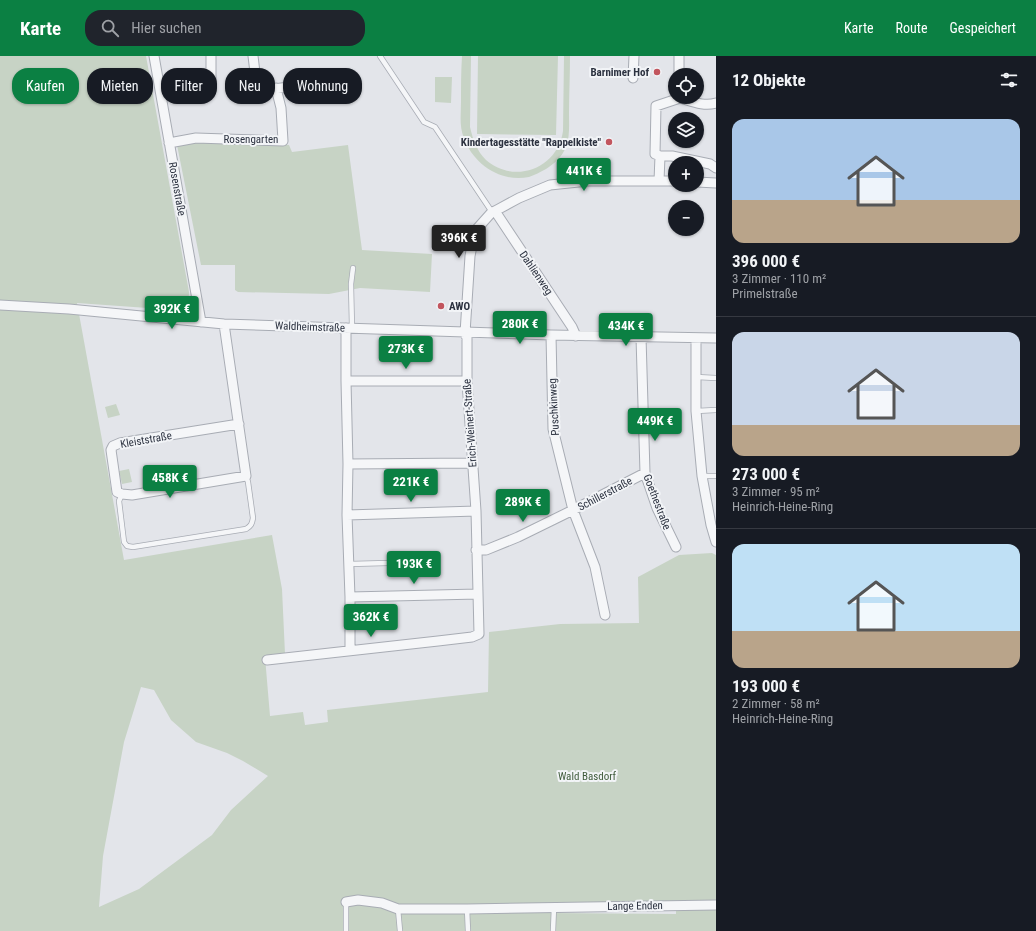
<!DOCTYPE html>
<html lang="de">
<head>
<meta charset="utf-8">
<style>
  body { margin:0; font-family:"Roboto Condensed",sans-serif; background:#20242c; color:#f1f3f6; height:100vh; display:flex; flex-direction:column; font-size:15px; white-space:nowrap }
  * { box-sizing:border-box; margin:0 }
  p { font-size:13px; color:#9ea1a6 }
  .icon { flex:none; width:22px; height:22px; fill:none; stroke:currentColor; stroke-width:2; stroke-linecap:round; stroke-linejoin:round }
  .map { position:relative; flex:1; overflow:hidden }
  .sheet { display:flex; flex-direction:column; background:#171b24; width:320px }
  .sheet>* { flex:none }
  .guide { position:absolute; left:12px; top:12px; width:380px; height:36px; display:flex; gap:8px }
  .controls { position:absolute; left:668px; top:12px; display:grid; gap:8px }
  .controls a { display:grid; place-items:center; width:36px; height:36px; border-radius:50%; background:#171b24; box-shadow:0 1px 3px #0004; font-size:20px }
  .price { position:absolute; translate:-50% -34px; padding:0 9px; border-radius:4px; background:#0b8043; color:#fff; font-size:13px; line-height:26px; filter:drop-shadow(0 1px 2px #0008) }
  .price::after { content:''; position:absolute; left:50%; top:24px; width:12px; height:9px; margin-left:-6px; background:inherit; clip-path:polygon(0 0,100% 0,50% 100%) }
  .price.selected { background:#222; color:#fff }
  ul { padding:0; list-style:none }
  li { display:grid; align-content:center; gap:8px; height:212px; padding:0 16px }
  li+li { border-top:1px solid #363941 }
  li span { display:grid; place-items:center; height:124px; border-radius:12px; color:#555 }
  li>.icon { margin-inline-start:auto }
  span .icon { width:72px; height:72px; fill:#fffc; stroke-width:1 }
  li b { font-size:17px }
  h2 { display:flex; justify-content:space-between; align-items:center; height:48px; padding:0 16px; font-size:17px }
  .tag { padding:0 14px; border-radius:16px; background:#171b24; box-shadow:0 1px 3px #0004; font-size:14px; line-height:36px }
  .tag.selected { background:#0b8043; color:#fff }
  header { display:flex; align-items:center; gap:24px; box-sizing:border-box; height:56px; padding:0 20px; background:#0b8043; color:#fff }
  header strong { font-size:19px }
  nav { display:flex; gap:22px; margin-inline-start:auto; font-size:14px }
  .search { width:280px; height:36px; background:#20242c; display:flex; align-items:center; gap:10px; box-sizing:border-box; padding:0 14px; border-radius:16px; color:#9ea1a6; font-size:15px }
  main { display:flex; flex:1; min-height:0 }
  .map>svg:first-child { display:block }
</style>
</head>
<body>
<header>
<strong>Karte</strong>
<div class="search"><svg class="icon" aria-label="search" viewBox="0 0 24 24"><circle cx="10" cy="10" r="6"/><path d="M15 15l6 6"/></svg>Hier suchen</div>
<nav><a>Karte</a><a>Route</a><a>Gespeichert</a></nav>
</header>
<main>
<div class="map">
<svg width="716" height="875" viewBox="0 0 716 875">
  <rect width="100%" height="100%" fill="#e3e5ea"/>
  <path fill="#c7d3c5" fill-rule="evenodd" d="M0,0H146L189,236C189,247 186,251 176,254L77,247L124,504L272,479L282,533L285,598L265,601L270,660L303,656L305,669L328,666L327,654L488,636L489,576L560,568L639,567L638,521L679,499L712,497L716,499V875H0ZM141,631L154,634L171,664L196,686L227,697L243,705L268,720L231,754L212,779L139,833L99,851L103,800L124,686ZM676,849V858L550,857L549,850Z
    M462,0H471L470,71C473,84 477,95 486,104C515,129 558,112 563,75L564,0H570C570,19 569,39 569,58C569,68 570,81 566,91C562,101 554,108 546,113C540,116 535,119 529,121C501,127 473,108 464,82C459,71 461,58 461,46C461,31 461,15 462,0Z
    M478,0H558L556,79L477,78Z
    M435,21H452L451,47L435,46Z
    M209,84L289,89L292,96L348,89L362,194L432,198L430,236L360,232L329,238L238,236L235,234V209H201L177,89Z
    M116,348L120,359L108,362L105,351Z
    M129,413L132,426L122,428L119,415Z"/>
  <g fill="none" stroke-linecap="round" stroke-linejoin="round">
    <g stroke="#a8acb4" stroke-width="6">
      <path id="lane" d="M380,0L424,66L435,71L492,156
        M352,272L351,228L353,212
        M696,321L716,322
        M696,355L716,354
        M702,420H716
        M122,438L119,445L124,486L127,490L133,491L246,473C251,470 252,468 253,462L248,426L246,420
        M349,508L388,507
        M346,846V875
        M398,853L400,875
        M467,853L468,875
        M553,875L554,851"/>
    </g>
    <g stroke="#a8acb4" stroke-width="11">
      <path id="street" d="M154,0L201,266
        M211,0V24
        M253,0L257,33L266,34L312,28
        M679,0V19
        M633,22L634,0
        M680,42C691,45 704,51 716,47
        M169,87L196,82L283,85L281,52L276,32
        M660,100H672L710,108L716,112
        M659,125L660,100L655,98L656,50L680,42V41
        M697,126L716,127
        M495,155L572,271L576,280
        M0,249L69,253L224,268L551,279L716,282
        M224,268L246,420L132,439L122,438L117,436L111,394L113,390L120,387L239,368
        M346,272V325L348,408L347,459L350,541V594
        M551,279L553,373L573,454L595,511L605,559
        M641,281L645,417L657,452L676,491
        M696,282V355L702,420L711,469L716,486
        M346,325H467
        M348,408L472,407
        M347,459L476,455
        M476,494H486L518,481L573,454L645,417
        M350,541L478,538
        M267,604L438,585L472,581L479,578L476,455L467,325V282L465,277L470,200L475,175L492,156L495,155L519,142L550,129L588,125H675
        M346,846L358,844L382,847L398,853H467L716,849"/>
    </g>
    <use href="#lane" stroke="#f5f6f8" stroke-width="4.5"/>
    <use href="#street" stroke="#f5f6f8" stroke-width="9"/>
  </g>
  <g fill="#c2555e" stroke="#f2f4f7" stroke-width="1.5">
    <circle cx="657" cy="16" r="4"/>
    <circle cx="609" cy="86" r="4"/>
    <circle cx="441" cy="250" r="4"/>
  </g>
  <g text-anchor="middle" dominant-baseline="central" stroke-width="4" stroke-linejoin="round" paint-order="stroke">
    <g font-size="11" font-weight="bold" fill="#2c3240" stroke="#f2f4f7" text-anchor="end">
      <text x="649" y="16">Barnimer Hof</text>
      <text x="601" y="86">Kindertagesstätte "Rappelkiste"</text>
      <text x="449" y="250" text-anchor="start">AWO</text>
    </g>
    <g font-size="11" fill="#2c3240" stroke="#f2f4f7">
      <text x="251" y="83">Rosengarten</text>
      <text transform="translate(177 133) rotate(80)">Rosenstraße</text>
      <text transform="translate(536 217) rotate(56)">Dahlienweg</text>
      <text transform="translate(310 271) rotate(2)">Waldheimstraße</text>
      <text transform="translate(554 351) rotate(-93)">Puschkinweg</text>
      <text transform="translate(470 367) rotate(-94)">Erich-Weinert-Straße</text>
      <text transform="translate(146 384) rotate(-10)">Kleiststraße</text>
      <text transform="translate(605 438) rotate(-28)">Schillerstraße</text>
      <text transform="translate(657 446) rotate(69)">Goethestraße</text>
      <text transform="translate(635 850) rotate(-1)">Lange Enden</text>
    </g>
    <g font-size="11" fill="#3f5b3b" stroke="#f2f4f7">
      <text x="587" y="720">Wald Basdorf</text>
    </g>
  </g>
</svg>
<div class="controls">
<a><svg class="icon" aria-label="locate" viewBox="0 0 24 24"><circle cx="12" cy="12" r="6"/><path d="M12 2v4M12 18v4M2 12h4M18 12h4"/></svg></a>
<a><svg class="icon" aria-label="layers" viewBox="0 0 24 24"><path d="M12 4l9 5-9 5-9-5zM3 14l9 5 9-5"/></svg></a>
<a>+</a>
<a>−</a>
</div>
<b class="price" style="left:584px;top:136px">441K €</b>
<b class="price selected" style="left:459px;top:203px">396K €</b>
<b class="price" style="left:172px;top:274px">392K €</b>
<b class="price" style="left:520px;top:289px">280K €</b>
<b class="price" style="left:626px;top:291px">434K €</b>
<b class="price" style="left:406px;top:314px">273K €</b>
<b class="price" style="left:655px;top:386px">449K €</b>
<b class="price" style="left:170px;top:443px">458K €</b>
<b class="price" style="left:411px;top:447px">221K €</b>
<b class="price" style="left:523px;top:467px">289K €</b>
<b class="price" style="left:414px;top:529px">193K €</b>
<b class="price" style="left:371px;top:582px">362K €</b>
<div class="guide">
<a class="tag selected">Kaufen</a>
<a class="tag">Mieten</a>
<a class="tag">Filter</a>
<a class="tag">Neu</a>
<a class="tag">Wohnung</a>
</div>
</div>
<section class="sheet">
<h2>12 Objekte<svg class="icon" aria-label="filters" viewBox="0 0 24 24"><path d="M4 7h16M4 17h16"/><circle cx="9" cy="7" r="2"/><circle cx="15" cy="17" r="2"/></svg></h2>
<ul>
<li><span style="background:linear-gradient(#a9c7e8 65%,#b9a48a 0)"><svg class="icon" aria-label="home" viewBox="0 0 24 24"><path d="M3 11l9-7 9 7M6 9v11h12V9"/></svg></span><div><b>396 000 €</b><p>3 Zimmer · 110 m²</p><p>Primelstraße</p></div></li>
<li><span style="background:linear-gradient(#c9d6e8 75%,#b9a48a 0)"><svg class="icon" aria-label="home" viewBox="0 0 24 24"><path d="M3 11l9-7 9 7M6 9v11h12V9"/></svg></span><div><b>273 000 €</b><p>3 Zimmer · 95 m²</p><p>Heinrich-Heine-Ring</p></div></li>
<li><span style="background:linear-gradient(#bfe0f5 70%,#b9a48a 0)"><svg class="icon" aria-label="home" viewBox="0 0 24 24"><path d="M3 11l9-7 9 7M6 9v11h12V9"/></svg></span><div><b>193 000 €</b><p>2 Zimmer · 58 m²</p><p>Heinrich-Heine-Ring</p></div></li>
</ul>
</section>
</main>
</body>
</html>
